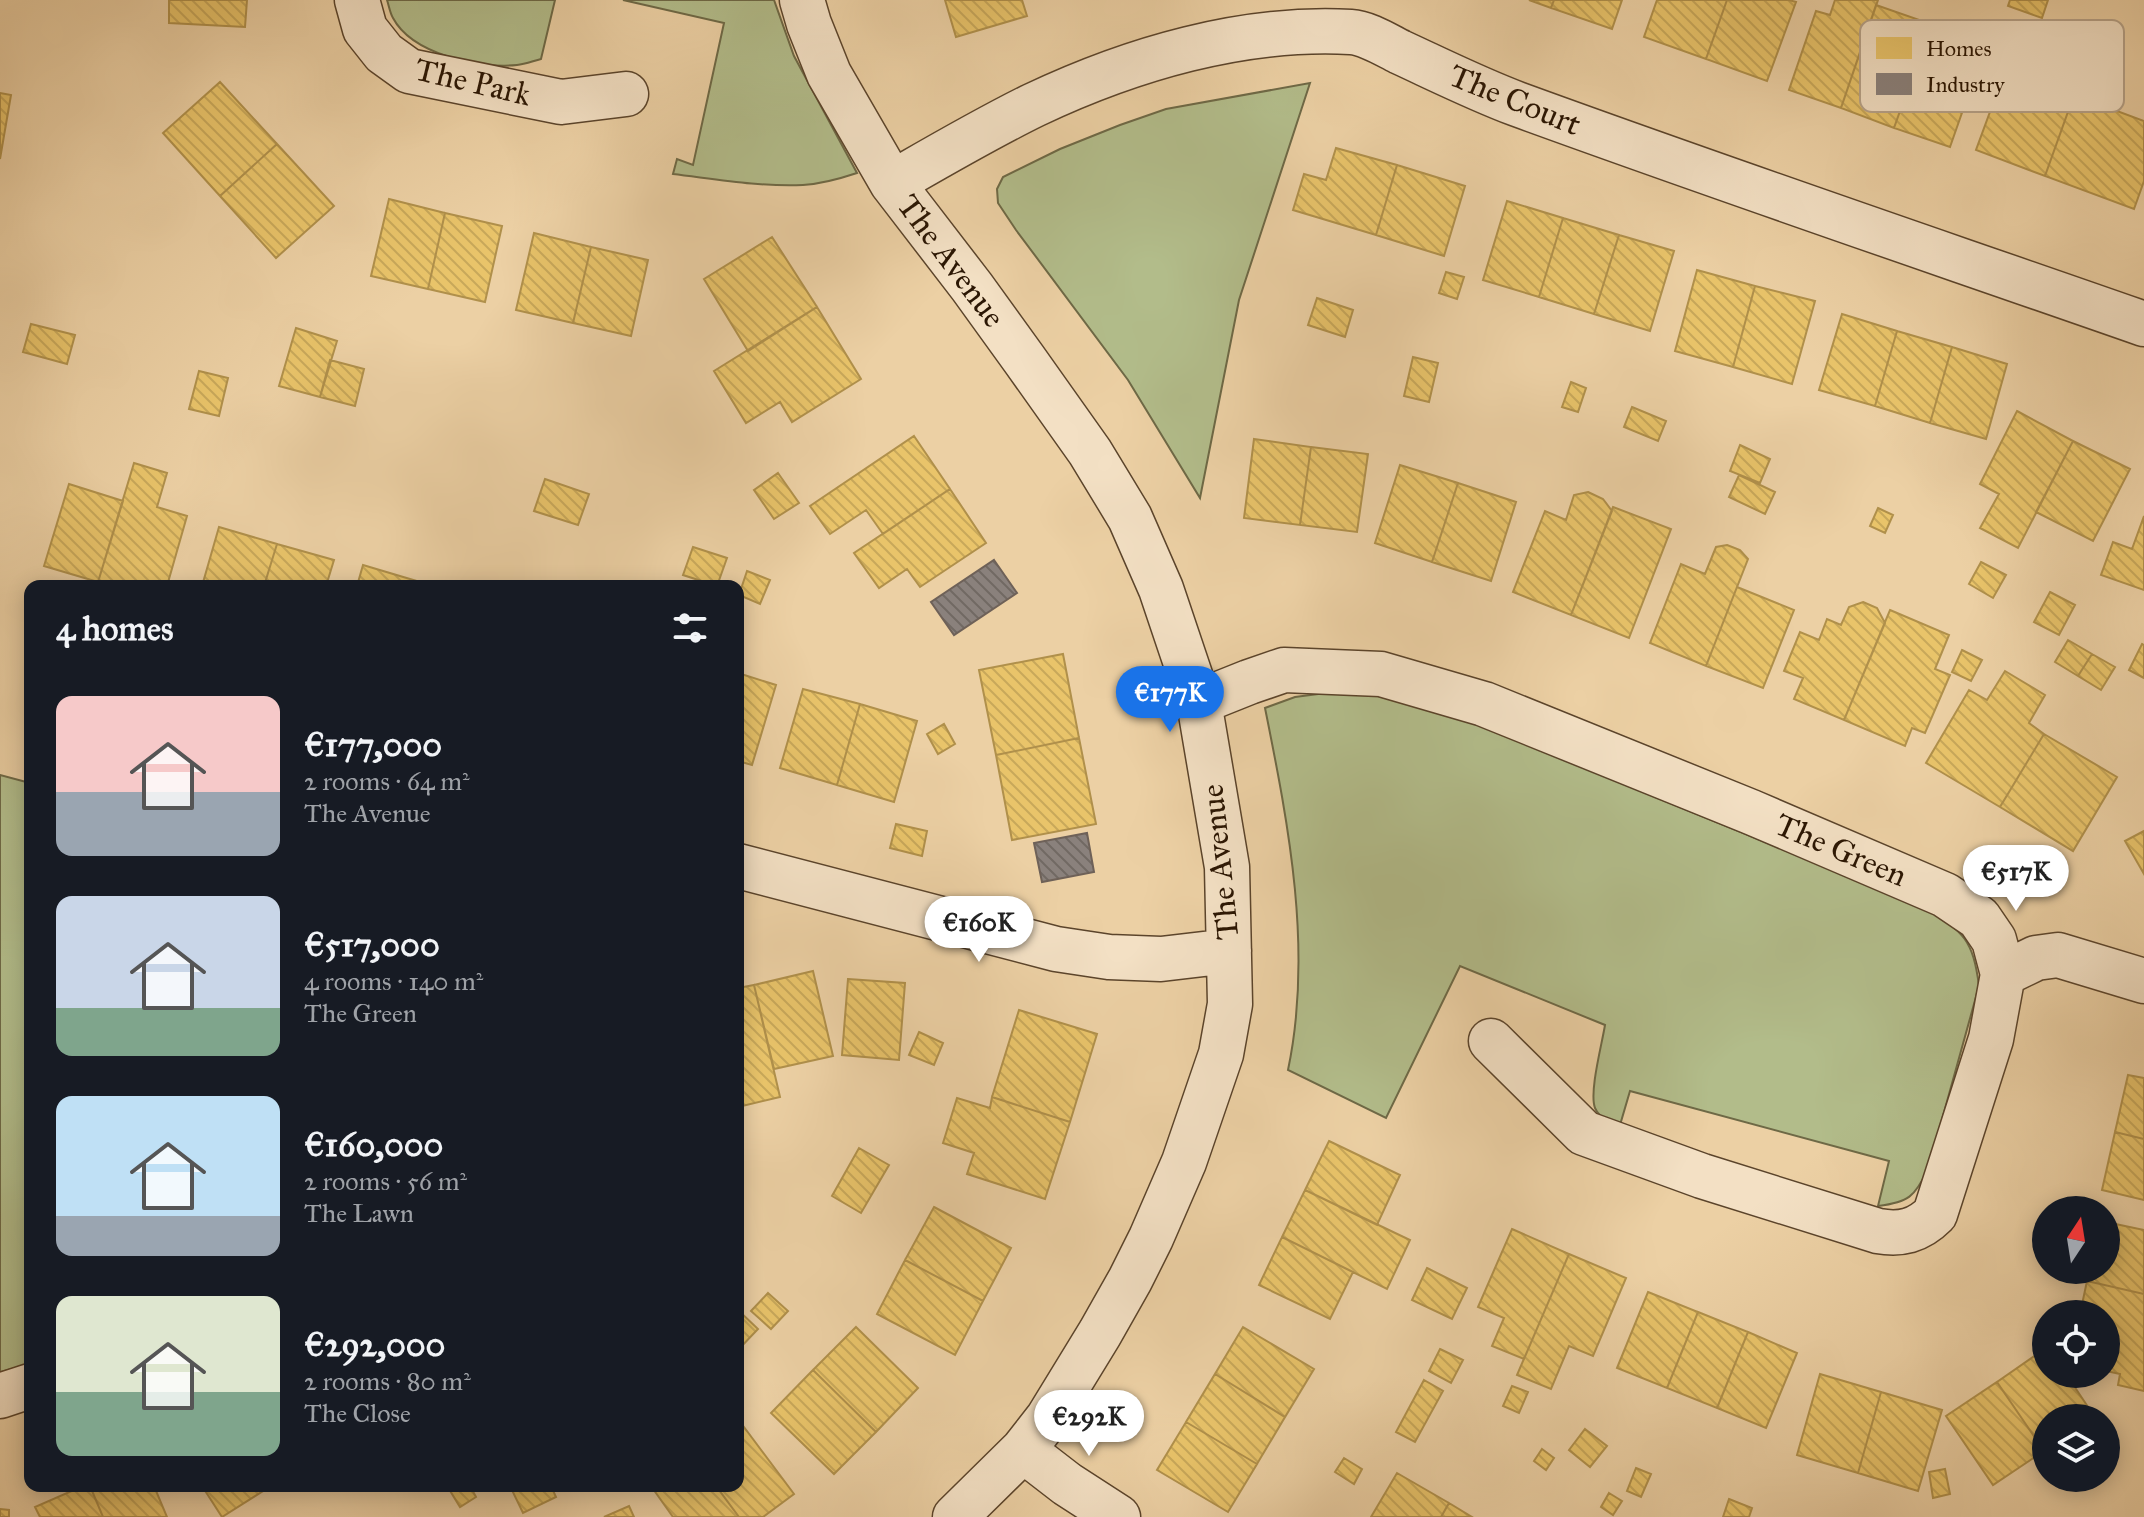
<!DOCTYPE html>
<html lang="en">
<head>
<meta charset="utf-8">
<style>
  body { margin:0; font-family:"IM FELL Great Primer",serif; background:#242831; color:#f1f3f6; height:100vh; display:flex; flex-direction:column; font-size:30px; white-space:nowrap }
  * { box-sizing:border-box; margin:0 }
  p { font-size:26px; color:#9ea1a6 }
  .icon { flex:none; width:44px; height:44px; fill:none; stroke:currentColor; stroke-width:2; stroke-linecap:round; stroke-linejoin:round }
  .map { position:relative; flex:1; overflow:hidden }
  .side { position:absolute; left:24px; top:580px; width:720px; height:912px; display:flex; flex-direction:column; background:#171b24; border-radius:16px; box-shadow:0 4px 20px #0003 }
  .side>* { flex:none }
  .needle { width:52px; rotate:12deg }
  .tools { position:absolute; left:2032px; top:1196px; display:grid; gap:16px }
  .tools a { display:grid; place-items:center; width:88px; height:88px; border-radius:50%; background:#171b24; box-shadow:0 4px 20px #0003; font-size:40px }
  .price { position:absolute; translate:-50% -68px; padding:0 18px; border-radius:28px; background:#fff; color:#222; font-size:26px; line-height:52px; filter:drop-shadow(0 2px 4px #0008) }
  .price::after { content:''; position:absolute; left:50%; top:48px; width:24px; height:18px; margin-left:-12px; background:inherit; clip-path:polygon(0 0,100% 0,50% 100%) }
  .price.selected { background:#1a73e8; color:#fff }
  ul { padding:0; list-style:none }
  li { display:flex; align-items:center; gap:24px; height:200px; padding:0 32px }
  li span { display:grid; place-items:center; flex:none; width:224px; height:160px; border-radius:16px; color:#555 }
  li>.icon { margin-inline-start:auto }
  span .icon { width:96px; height:96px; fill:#fffc; stroke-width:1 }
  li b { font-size:34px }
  h2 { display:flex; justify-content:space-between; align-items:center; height:96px; padding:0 32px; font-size:34px }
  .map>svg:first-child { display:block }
</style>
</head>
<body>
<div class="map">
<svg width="2144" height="1517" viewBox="0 0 2144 1517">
  <defs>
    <pattern id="homes-back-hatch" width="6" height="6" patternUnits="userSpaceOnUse" patternTransform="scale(2)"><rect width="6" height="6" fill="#e9c46a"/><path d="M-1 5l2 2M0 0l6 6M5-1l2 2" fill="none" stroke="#c8a85a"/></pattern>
    <pattern id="industry-back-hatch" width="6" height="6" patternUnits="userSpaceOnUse" patternTransform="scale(2)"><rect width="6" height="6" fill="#8a817c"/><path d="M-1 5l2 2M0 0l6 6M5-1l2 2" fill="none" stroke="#716963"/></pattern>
  </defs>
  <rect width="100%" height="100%" fill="#ecd0a4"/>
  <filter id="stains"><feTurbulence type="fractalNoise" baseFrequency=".0025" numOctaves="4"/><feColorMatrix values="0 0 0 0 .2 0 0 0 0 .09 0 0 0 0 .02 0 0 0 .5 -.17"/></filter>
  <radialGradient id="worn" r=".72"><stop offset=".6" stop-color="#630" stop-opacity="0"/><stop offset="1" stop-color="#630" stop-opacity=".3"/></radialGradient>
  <path fill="#b2bc8a" stroke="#6e6946" stroke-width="2" d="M387,0H555L541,59C533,61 525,64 517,65C479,69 412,54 393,18C390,13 389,6 387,0Z
    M623,0H774L794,56L857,173C839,179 821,184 803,185C760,187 715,179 673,174L677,159L693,165L724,23Z
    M1310,83L1239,300L1200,498L1128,380L1016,230L998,203L997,189L1003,177L1060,149L1120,125L1166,109Z
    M1326,693L1373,695L1448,712L1926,908C1964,932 1973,940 1979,986L1928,1170C1913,1197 1910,1202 1878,1206L1889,1161L1630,1091L1620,1125C1610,1123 1600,1119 1595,1108C1589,1092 1602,1044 1605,1025L1460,966L1386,1118L1288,1070C1313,951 1289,827 1265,708L1295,697Z
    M0,775L30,783V1364L0,1372Z"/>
  <path fill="url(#homes-back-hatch)" stroke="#b0904b" stroke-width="2" d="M169,0H247L245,27L169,23Z
    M945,0H1022L1027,16L956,37Z
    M1529,0H1554L1551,8Z
    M1554,0H1622L1612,29L1551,8Z
    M1657,0H1727L1706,59L1644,37Z
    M1727,0H1789L1796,2L1767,81L1706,59Z
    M1835,0H1878L1841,108L1789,90L1816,11L1830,15Z
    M2010,0H2048L2042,18L2008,6Z
    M1876,5L1931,24L1894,128L1841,108Z
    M1931,24L1960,34L1952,58L1978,67L1950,147L1894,128Z
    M2005,71L2074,95L2045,176L1976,150Z
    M220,82L277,144L220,196L163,133Z
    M0,93L11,95L0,159Z
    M2074,95L2144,121V181L2134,209L2045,176Z
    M277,144L334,206L276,258L220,196Z
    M1336,148L1397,165L1376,235L1293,210L1304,174L1326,180Z
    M1397,165L1465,186L1444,256L1376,235Z
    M389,199L445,213L428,289L371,276Z
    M1507,201L1563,218L1539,297L1483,280Z
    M445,213L502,226L485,302L428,289Z
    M1563,218L1619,235L1594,314L1539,297Z
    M534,233L591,247L573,323L516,310Z
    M1619,235L1674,251L1650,331L1594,314Z
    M772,237L817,307L748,351L704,279Z
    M591,247L648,260L631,336L573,323Z
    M1697,270L1755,286L1733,367L1675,351Z
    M1446,272L1464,277L1457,299L1439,293Z
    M1755,286L1815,301L1792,384L1733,367Z
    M1317,298L1353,310L1345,337L1308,325Z
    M817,307L861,379L792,422L780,402L746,423L714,371Z
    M1842,314L1897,331L1875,406L1819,390Z
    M31,324L75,335L67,364L23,352Z
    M296,328L337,341L320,397L279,386Z
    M1897,331L1952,347L1930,423L1875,406Z
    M1952,347L2007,364L1986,439L1930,423Z
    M1413,357L1438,363L1429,402L1404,396Z
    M330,360L364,369L355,406L320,397Z
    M199,371L228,378L219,416L189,409Z
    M1571,382L1586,388L1578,412L1562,407Z
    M1632,407L1666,421L1658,441L1624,427Z
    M2017,411L2073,441L2018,548L1980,528L1999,494L1980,484Z
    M914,436L950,489L883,534L866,510L830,534L810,506Z
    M1254,439L1311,447L1300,525L1244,518Z
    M2073,441L2130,469L2093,541L2036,512Z
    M1740,445L1770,459L1760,483L1730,471Z
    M1311,447L1368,454L1357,532L1300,525Z
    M134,463L167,473L157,507L187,516L167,586H110L98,582Z
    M1400,465L1458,483L1432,562L1375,543Z
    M778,473L799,503L774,519L754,490Z
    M1739,475L1775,492L1765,514L1729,497Z
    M545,479L589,494L578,525L534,511Z
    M1458,483L1516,502L1491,581L1432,562Z
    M69,484L123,501L98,582L44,566Z
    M950,489L986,543L920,587L907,569L879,588L854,553Z
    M1588,492L1603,499L1612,511L1571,615L1513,592L1545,511L1566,520L1574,495Z
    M1613,507L1671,529L1629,638L1571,615Z
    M1878,508L1893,515L1885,533L1870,526Z
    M2144,516V590L2101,575L2113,542L2132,549Z
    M219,527L277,544L264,586H202Z
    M277,544L334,560L326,586H264Z
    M1727,545L1740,550L1748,559L1706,666L1650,643L1681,564L1705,574L1716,547Z
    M693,547L727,558L717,586L683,575Z
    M1981,562L2006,575L1993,598L1969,584Z
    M363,565L420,582L419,586H357Z
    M747,571L770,580L760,604L739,595Z
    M1737,587L1794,610L1763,688L1706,666Z
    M2050,592L2075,605L2059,635L2034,622Z
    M1863,602L1877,608L1885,623L1844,720L1794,699L1803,678L1784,671L1800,632L1819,640L1827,619L1841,625L1849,607Z
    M1890,610L1949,635L1935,669L1950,675L1925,733L1912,728L1905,746L1844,720Z
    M2068,640L2092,654L2078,676L2055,662Z
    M2142,644L2144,645V678L2129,670Z
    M1962,650L1982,660L1971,681L1952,672Z
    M1063,654L1079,738L996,755L979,670Z
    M2092,654L2115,667L2101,690L2078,676Z
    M2005,671L2045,695L2029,723L2044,734L2000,807L1926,763L1969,690L1987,700Z
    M738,673L776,685L752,765L738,761Z
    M803,689L860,704L837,785L780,768Z
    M860,704L917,721L894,802L837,785Z
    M944,724L955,744L938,754L927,734Z
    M2044,734L2117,777L2073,851L2000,807Z
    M1079,738L1096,824L1012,840L996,755Z
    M896,824L927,831L922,856L890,848Z
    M2144,831V874L2125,841Z
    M813,971L833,1056L774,1069L754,985Z
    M848,979L905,983L899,1060L842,1055Z
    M754,985L780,1097L738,1107V988Z
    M1019,1010L1097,1034L1070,1122L992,1097Z
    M919,1032L943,1043L934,1065L909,1055Z
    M2128,1075L2144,1078V1139L2115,1132Z
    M992,1097L1070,1122L1045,1199L967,1174L974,1153L943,1143L957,1098L990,1108Z
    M2115,1132L2144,1139V1200L2102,1190Z
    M1329,1141L1400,1175L1377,1225L1305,1190Z
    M859,1148L889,1165L861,1213L832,1196Z
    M1305,1190L1410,1240L1387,1289L1282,1237Z
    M934,1207L1011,1248L983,1301L905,1260Z
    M2106,1222L2144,1230V1294L2087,1281L2089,1270H2106Z
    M1512,1229L1569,1254L1524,1359L1492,1346L1504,1318L1478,1307Z
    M1282,1237L1353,1272L1330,1319L1259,1285Z
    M1569,1254L1626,1278L1593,1356L1569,1346L1551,1389L1517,1375Z
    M905,1260L983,1301L955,1355L877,1314Z
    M1427,1268L1467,1288L1452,1319L1412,1300Z
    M2087,1281L2144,1294V1391L2118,1385L2120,1374L2106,1371V1314H2080Z
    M1648,1292L1698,1312L1667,1388L1617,1368Z
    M768,1293L788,1311L771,1329L751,1311Z
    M738,1310L758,1329L738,1350Z
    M1698,1312L1748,1332L1717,1408L1667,1388Z
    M856,1327L918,1388L876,1432L813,1370Z
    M1243,1327L1314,1369L1285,1417L1215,1374Z
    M1748,1332L1797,1353L1766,1428L1717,1408Z
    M2046,1348V1374H2066L2094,1416L2091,1418H2046V1449L2044,1451L1997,1382Z
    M1440,1349L1463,1360L1451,1383L1429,1371Z
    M813,1370L876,1432L834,1474L771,1413Z
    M1215,1374L1285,1417L1257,1464L1186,1422Z
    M1820,1374L1881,1392L1858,1473L1797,1455Z
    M1424,1380L1443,1391L1415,1442L1396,1432Z
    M1997,1382L2044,1451L1993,1485L1946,1416Z
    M1512,1386L1528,1392L1519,1413L1503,1406Z
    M1881,1392L1942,1410L1918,1491L1858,1473Z
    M1186,1422L1257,1464L1228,1512L1157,1470Z
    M741,1423L794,1494L763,1517H739L716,1486H738V1426Z
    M1585,1429L1607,1446L1590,1467L1569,1450Z
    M1542,1449L1554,1458L1546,1470L1534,1461Z
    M1344,1458L1362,1469L1354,1484L1335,1472Z
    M1636,1468L1651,1474L1641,1497L1627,1491Z
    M1945,1469L1950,1494L1933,1498L1929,1472Z
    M1397,1473L1449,1503L1441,1517H1371Z
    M83,1486H90L103,1517H40L35,1507Z
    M90,1486H154L167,1517H103Z
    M202,1486H271L222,1517Z
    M454,1486H470L476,1497L460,1507L449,1489Z
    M510,1486H551L556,1497L523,1513Z
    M651,1486H716L739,1517H673Z
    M1609,1493L1622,1501L1613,1515L1601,1507Z
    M1729,1499L1752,1508L1749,1517H1723Z
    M1449,1503L1472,1517H1441Z
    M629,1506L634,1517H604Z
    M0,1509L9,1510V1517H0Z"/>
  <path fill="url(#industry-back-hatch)" stroke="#6e6158" stroke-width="2" d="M994,560L1017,593L954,635L931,602Z
    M1087,833L1094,872L1042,882L1034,843Z"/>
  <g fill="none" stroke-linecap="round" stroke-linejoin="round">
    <g stroke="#5b442b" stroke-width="47">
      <path id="minor" d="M357,0L365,29L384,53L409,71L561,102L626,94
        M802,0L809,24L829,74L892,183L972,287L1024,359L1090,452L1130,518L1161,589L1199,702L1227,867L1230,1004L1221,1054L1184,1162L1151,1238L1130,1280L1100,1333L1048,1418L1023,1450L955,1517
        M892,183C939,156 985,129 1034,105C1131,59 1243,26 1351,32C1367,33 1386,45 1400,52C1439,70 1477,89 1517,104C1725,180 1935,251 2144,324
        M1199,702L1249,682L1284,670L1381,674L1484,704L1751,812L1945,895L1979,918L1994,940L2003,974L1991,1039L1935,1214C1918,1231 1901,1235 1878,1231L1702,1176L1584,1133L1491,1041
        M738,866L1056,949L1109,957L1161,959L1229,951
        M2003,974L2036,958L2058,955L2144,981
        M0,1396L30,1386
        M1023,1450L1067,1484L1118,1517"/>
    </g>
    <use href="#minor" stroke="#f3e0c4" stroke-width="44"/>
  </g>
  <g text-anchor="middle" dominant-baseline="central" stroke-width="8" stroke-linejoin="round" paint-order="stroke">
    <g font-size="32" fill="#2b1603" stroke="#f3e0c4">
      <text transform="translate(473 82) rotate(13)">The Park</text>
      <text transform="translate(1515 100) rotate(22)">The Court</text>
      <text transform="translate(951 261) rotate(53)">The Avenue</text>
      <text transform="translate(1841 850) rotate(23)">The Green</text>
      <text transform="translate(1220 862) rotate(-96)">The Avenue</text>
    </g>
  </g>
  <rect x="1860" y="20" width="264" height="92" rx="12" fill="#f3e0c4" stroke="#b7a38a" stroke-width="2"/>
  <rect x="1876" y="37" width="36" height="22" fill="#e9c46a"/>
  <rect x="1876" y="73" width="36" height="22" fill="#8a817c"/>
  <g font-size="22" fill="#2b1603">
    <text x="1926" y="56">Homes</text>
    <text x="1926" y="92">Industry</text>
  </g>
  <rect width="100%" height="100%" filter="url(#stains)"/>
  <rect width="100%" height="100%" fill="url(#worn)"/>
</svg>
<div class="tools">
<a><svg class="needle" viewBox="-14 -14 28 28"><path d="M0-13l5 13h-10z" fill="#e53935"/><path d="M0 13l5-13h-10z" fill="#9ea1a6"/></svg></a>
<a><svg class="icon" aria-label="locate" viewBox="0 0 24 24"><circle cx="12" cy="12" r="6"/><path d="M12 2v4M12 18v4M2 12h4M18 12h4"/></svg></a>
<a><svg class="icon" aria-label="layers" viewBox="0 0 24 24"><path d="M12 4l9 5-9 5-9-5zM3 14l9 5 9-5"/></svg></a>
</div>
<b class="price selected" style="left:1170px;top:734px">€177K</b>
<b class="price" style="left:2016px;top:913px">€517K</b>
<b class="price" style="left:979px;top:964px">€160K</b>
<b class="price" style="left:1089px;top:1458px">€292K</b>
<section class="side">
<h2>4 homes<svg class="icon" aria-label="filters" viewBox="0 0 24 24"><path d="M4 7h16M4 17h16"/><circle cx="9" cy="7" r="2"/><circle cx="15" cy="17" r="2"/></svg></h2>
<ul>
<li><span style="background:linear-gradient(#f6c9c9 60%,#9aa5b1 0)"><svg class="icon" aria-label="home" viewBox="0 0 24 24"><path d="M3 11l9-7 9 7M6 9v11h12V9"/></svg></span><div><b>€177,000</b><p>2 rooms · 64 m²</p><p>The Avenue</p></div></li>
<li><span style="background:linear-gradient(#c9d6e8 70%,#7fa58c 0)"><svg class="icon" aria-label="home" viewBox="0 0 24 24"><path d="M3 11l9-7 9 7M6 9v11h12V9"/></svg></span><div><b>€517,000</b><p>4 rooms · 140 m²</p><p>The Green</p></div></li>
<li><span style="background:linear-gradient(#bfe0f5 75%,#9aa5b1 0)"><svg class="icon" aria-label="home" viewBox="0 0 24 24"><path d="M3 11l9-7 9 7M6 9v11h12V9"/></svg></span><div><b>€160,000</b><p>2 rooms · 56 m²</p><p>The Lawn</p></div></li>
<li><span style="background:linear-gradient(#dfe7d0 60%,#7fa58c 0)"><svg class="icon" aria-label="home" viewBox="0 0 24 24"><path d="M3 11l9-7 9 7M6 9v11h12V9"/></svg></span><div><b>€292,000</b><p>2 rooms · 80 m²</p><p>The Close</p></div></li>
</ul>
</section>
</div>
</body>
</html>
